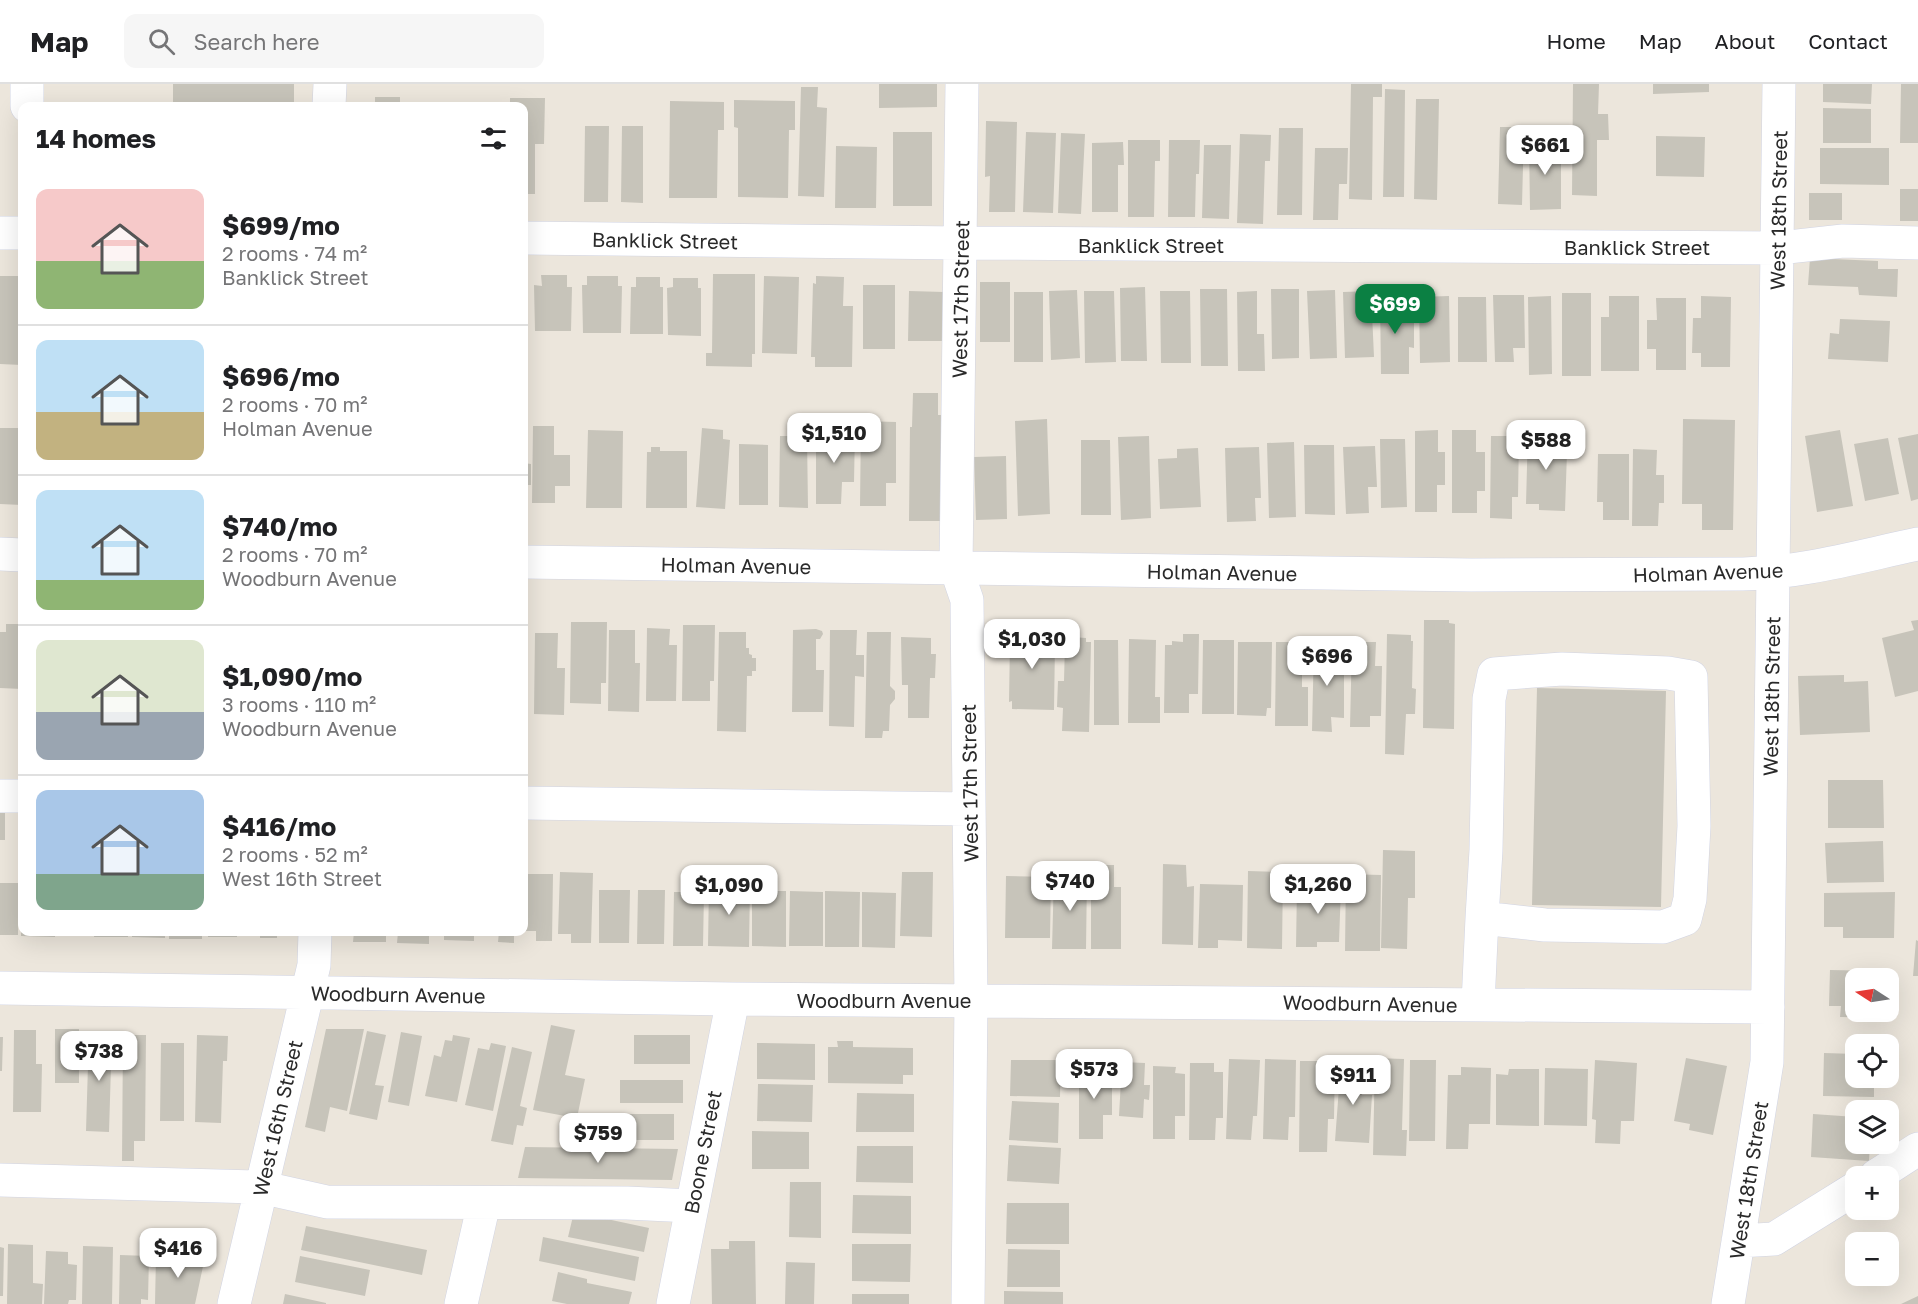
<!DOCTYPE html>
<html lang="en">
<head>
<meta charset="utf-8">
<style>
  body { margin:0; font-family:"Golos Text",sans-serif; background:#f6f6f6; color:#202124; height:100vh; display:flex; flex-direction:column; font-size:22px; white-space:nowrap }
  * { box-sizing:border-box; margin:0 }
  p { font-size:20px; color:#757577 }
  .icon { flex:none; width:33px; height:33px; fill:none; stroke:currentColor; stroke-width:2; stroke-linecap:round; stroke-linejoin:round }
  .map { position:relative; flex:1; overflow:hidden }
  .drawer { position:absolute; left:18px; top:18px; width:510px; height:834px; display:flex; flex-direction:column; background:#fff; border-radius:12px; box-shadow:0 6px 24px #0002 }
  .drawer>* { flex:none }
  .needle { width:39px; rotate:282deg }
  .fabs { position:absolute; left:1845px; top:884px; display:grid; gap:12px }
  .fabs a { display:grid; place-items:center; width:54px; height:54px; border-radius:12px; background:#fff; box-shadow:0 6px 24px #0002; font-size:30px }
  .price { position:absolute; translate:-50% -51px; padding:0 14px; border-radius:12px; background:#fff; color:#222; font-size:20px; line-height:39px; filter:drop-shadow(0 2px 3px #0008) }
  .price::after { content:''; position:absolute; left:50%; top:36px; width:18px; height:14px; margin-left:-9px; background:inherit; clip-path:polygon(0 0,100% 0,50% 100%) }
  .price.current { background:#0b8043; color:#fff }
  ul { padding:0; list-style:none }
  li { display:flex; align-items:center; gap:18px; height:150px; padding:0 18px }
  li+li { border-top:2px solid #e0e0e0 }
  li span { display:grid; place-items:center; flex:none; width:168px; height:120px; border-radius:12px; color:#555 }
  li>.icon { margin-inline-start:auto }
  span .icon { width:72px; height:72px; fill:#fffc; stroke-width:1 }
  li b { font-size:26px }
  h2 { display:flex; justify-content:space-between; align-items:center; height:72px; padding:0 18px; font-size:26px }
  header { display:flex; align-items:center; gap:36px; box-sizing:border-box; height:84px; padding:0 30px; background:#fff; border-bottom:2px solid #e0e0e0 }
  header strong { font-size:28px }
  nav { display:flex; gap:33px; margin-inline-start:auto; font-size:21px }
  .search { width:420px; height:54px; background:#f6f6f6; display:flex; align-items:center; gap:15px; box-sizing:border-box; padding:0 21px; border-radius:12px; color:#757577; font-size:22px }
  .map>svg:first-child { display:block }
</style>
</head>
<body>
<header>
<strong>Map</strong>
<div class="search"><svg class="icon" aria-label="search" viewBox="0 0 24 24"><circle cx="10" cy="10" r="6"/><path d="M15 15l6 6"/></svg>Search here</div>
<nav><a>Home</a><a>Map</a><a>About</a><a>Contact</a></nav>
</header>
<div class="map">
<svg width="1918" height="1220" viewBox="0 0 1918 1220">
  <rect width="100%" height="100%" fill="#ece6dc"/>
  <path fill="#c7c4ba" d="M173,0H294V22H117V18H173Z
    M879,0H937V23L879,24Z
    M1351,0H1382V13H1373L1372,116L1349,115Z
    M1573,0H1599L1598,30H1608L1609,56H1597V112L1572,111Z
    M1653,0H1709V8L1653,10Z
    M1823,0H1872L1871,20L1823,18Z
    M1901,0H1918V59H1900Z
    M801,3H818L817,23L827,24L824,113L798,112Z
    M1385,5L1405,6L1404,113H1383Z
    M375,13H400V22H375Z
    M510,14H545L544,60H535V110H524V22H510Z
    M1416,15H1439L1437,116L1414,115Z
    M734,16L795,17V46H789L788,114L738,113V44L734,43Z
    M670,17L724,18V46H718L717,114H669Z
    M1823,24L1871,25V59H1823Z
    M986,37L1017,38L1015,128H989L990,92L985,93Z
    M585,42H609L608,118H584Z
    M622,42H643V119L621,118Z
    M1500,43H1524L1522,121L1498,120Z
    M1279,44H1303L1302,131H1277Z
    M893,48H932V122H893Z
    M1026,48L1056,49L1053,129L1023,128Z
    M1061,49L1085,50L1081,130L1058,129Z
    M1240,50L1271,51L1270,77H1265L1263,140L1237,139Z
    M1656,52L1705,53L1704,93L1656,92Z
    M1128,56H1160V77H1155L1154,133H1128Z
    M1169,56H1200L1199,90H1196L1195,133H1168Z
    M1123,58L1124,81H1118V128H1092V59Z
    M1529,58H1561V125L1530,126Z
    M1204,61H1231L1229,135L1202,134Z
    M836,62L877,63L876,124H835Z
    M1315,64H1348L1347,100H1339L1338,136H1313Z
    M1820,64H1889V101L1820,100Z
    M1900,105H1918V137H1900Z
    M1809,109H1842V136H1809Z
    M1810,174L1878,177V185H1898L1897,213L1859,211L1858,203L1808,201Z
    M713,190H755V270H752V283L706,282V269H712Z
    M541,191H567V203H572L571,247H535L534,201L542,202Z
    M0,192H21L22,281L0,280Z
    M587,192H618V202H622L621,249H583L582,201H587Z
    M764,192L799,193L797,270L762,269Z
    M816,192L844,193L843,222H853L852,283H815V273H811L813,199L816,200Z
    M636,193H660V203H663V250H630L631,203H636Z
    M673,194H698V204H701V252L668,251L667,204L673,203Z
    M980,198H1010V258H980Z
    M863,201H895V265H863Z
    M1145,203L1147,277H1121L1120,204Z
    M1200,205H1227L1228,282H1201Z
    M1271,205H1299V274L1272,275Z
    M1077,206L1080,274L1051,276L1049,207Z
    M1335,206L1337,274L1310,275L1307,207Z
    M909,207L944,208L943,257H908Z
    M1084,207H1114L1116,278L1085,279Z
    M1160,207H1190L1191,279H1161Z
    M1257,207V250H1264L1265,287H1238L1237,208Z
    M1371,207L1374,273L1345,274L1343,208Z
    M1014,208H1043V278H1014Z
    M1562,209H1591V292H1562Z
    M1407,211V238H1414V264L1409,263V290H1381L1380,212Z
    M1493,211H1524L1525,264H1513L1514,278H1495Z
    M1449,212L1450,278L1420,279L1419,213Z
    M1551,212L1552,290L1529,291L1528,213Z
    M1609,212H1639V287H1601V233H1609Z
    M1701,212L1731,213L1730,283H1701V269H1692L1693,234H1701Z
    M1458,213H1486L1487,278H1458Z
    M1656,214H1686V286H1656V265H1647V236H1657Z
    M1840,235L1890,237L1888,278L1828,275L1830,249L1839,250Z
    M913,309H938V331H943L944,437H909L910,343H912Z
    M1047,335L1050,430L1018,432L1015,337Z
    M1683,335L1735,336L1733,446H1702V420H1682Z
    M861,337L896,338V399H886V422H860Z
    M533,342H554V371H570V402H555V419H532Z
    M0,344H22V421L0,420Z
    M702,344L723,346V355L730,356L725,425L696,423Z
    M1528,345L1557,346L1556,368H1567L1565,427L1539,426V420H1526Z
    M588,346L623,347L622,424H586Z
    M816,346H855L854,398H842L841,420H816Z
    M1438,346V368H1445V401H1437V428H1415V347Z
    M1452,346H1476V368H1485V407H1477V429H1452Z
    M1840,346L1853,422L1817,428L1805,352Z
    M1918,350V415L1911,417L1898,354Z
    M780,352H807L808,424L779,423Z
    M1149,352L1151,434L1121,436L1118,353Z
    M1491,352H1519L1518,413H1512V435L1490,434Z
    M1888,354L1899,410L1865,417L1854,360Z
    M1380,355H1405L1407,423L1381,424Z
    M1081,356H1110L1111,431H1081Z
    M1294,358L1296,433L1269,434L1267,359Z
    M739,360L768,361V421H739Z
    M1304,361H1334L1335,431L1305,430Z
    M1375,362L1377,403H1368L1369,429L1346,430L1343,363Z
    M651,363H660V367H687V424H646L647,368H651Z
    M1259,363L1261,414H1255L1256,437L1227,438L1225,364Z
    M1198,364L1201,423L1160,425L1158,375L1177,374V365Z
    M1633,365L1657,366L1656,391H1664V419H1659L1658,442H1632Z
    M1598,370H1629V436H1603V418H1597Z
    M1006,372L1007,435L976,436L974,373Z
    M524,379L531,380V401H524Z
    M1424,536H1449V539L1455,540L1454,645L1423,644Z
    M1918,536V607L1895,613L1882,554L1914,546L1911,537Z
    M571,538H607L606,599H601V620L570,619Z
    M6,540H22V605L0,604V548H6Z
    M683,541H715L714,597H710V617H682Z
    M647,544L670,545L669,561H677L676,617H646Z
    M816,545L822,547L823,550L820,555H816V586H824L823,628H792L793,546Z
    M1016,545H1053V559H1055L1054,626L1012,625V617L1009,618L1010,557H1015Z
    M609,546H635V579H640L639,628L608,627Z
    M830,546H857L856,571H864V593L855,592L854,643L829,642Z
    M719,548H746V564H749V570L752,571V574H756V587H752V592H747L746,648L717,647Z
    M867,548H891L890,602L895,607V615L890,621L889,647H883L882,654H865Z
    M535,549H558L557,584H565L564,631L534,630Z
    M1183,550H1199L1198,610H1189V629H1164L1165,561H1172V557L1183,558Z
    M1387,550L1411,551V557H1413L1412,604L1416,605L1415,630H1406L1404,671L1385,670Z
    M901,553L931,554V570H936L935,594H930L929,634H908V601H902Z
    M1072,553L1086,554V558H1091L1089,648L1062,647L1063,624L1057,623L1058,597H1064L1065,559H1072Z
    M1129,555L1156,556L1155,613H1160V639H1128Z
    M1094,556H1118L1119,641H1094Z
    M1203,556H1234V630H1202Z
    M1238,558H1272L1271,624H1267L1266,632L1237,631Z
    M1276,558H1302V603H1308V642H1275Z
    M1352,558H1376L1375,582H1382L1381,632H1370V643H1350Z
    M1314,559H1339V582H1344V634L1331,633L1332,648L1312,647Z
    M1844,591V598L1868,597L1870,648L1800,651L1798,592Z
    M1537,604L1666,607L1661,823L1532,821Z
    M1828,696H1883L1884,744H1828Z
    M0,726H5V756H0Z
    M1883,757L1884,798L1827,799L1825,759Z
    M1383,766L1415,767V814H1408L1407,865L1381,864Z
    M1163,780L1186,781L1187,803L1194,802L1193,861L1162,860Z
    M1091,781H1114V803H1121V865H1091Z
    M1248,787L1283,788L1282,865L1247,864Z
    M560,788L593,789L591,859H571V850H558Z
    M902,788H933L932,853L900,852Z
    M524,790H553L552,857H536V847H524Z
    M1054,790H1087L1086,865H1052Z
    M1346,790L1381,791L1380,867H1345Z
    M1006,792L1051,793L1050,854H1005Z
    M0,799H18V851H0Z
    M1200,800L1243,801L1242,857L1218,856V864H1198Z
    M709,801L750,802L749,863L708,862Z
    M1297,802L1341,803L1339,858H1317V863H1296Z
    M599,806H630L629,859H599Z
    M638,806H665L664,860H637Z
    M752,807H786V863L752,862Z
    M790,807L823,808V862H789Z
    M825,807L860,808L859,863H825Z
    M674,808H704L703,862H673Z
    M862,808L896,809L895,864L862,863Z
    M1895,808L1894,854H1843V843H1824V809Z
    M21,848H55V853L21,852Z
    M61,848H91V852H61Z
    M95,848H128V853H94Z
    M132,848H165V854L132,853Z
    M169,848H202V855H169Z
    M208,848H237V853H208Z
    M260,848H277V854H260Z
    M354,848H386V858H353Z
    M398,848H429V860L397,859Z
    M444,848H474V857L444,856Z
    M499,848H514V859L498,858Z
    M1916,856L1918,857V892H1913Z
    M1830,886L1881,887V894H1856V927H1888V910H1894V934L1840,933L1841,922H1829Z
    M551,941L575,946L565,991L585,995L578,1029L565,1032L533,1026Z
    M55,945H79V999H55Z
    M326,945H364L347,1027L330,1023L325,1048L305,1043Z
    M14,946H36V980H42L41,1028H13Z
    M367,947L386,951L375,1001L384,1002L377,1036L349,1030Z
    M89,948L112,949L109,1048L86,1047Z
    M401,948L422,952L409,1022L388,1018Z
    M123,951H146L145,1057H134V1077H122Z
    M197,951L228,952L227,977H223L221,1039L195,1038Z
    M453,951L470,954L457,1018L425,1012L434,971L441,973L445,956L452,957Z
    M634,951H690V980H634Z
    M0,953H3L2,987H0Z
    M837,957H853V963L913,964V991H903V1000L828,999V963H838Z
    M161,959H184V1037H160Z
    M491,959L506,962L493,1027L465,1021L478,964L489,966Z
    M757,959L815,960V996L757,995Z
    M512,963L532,968L520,1022L527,1024L523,1042L517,1041L513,1061L491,1057Z
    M1824,969L1856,970V993H1874V1013L1823,1012Z
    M1375,974L1404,975L1402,1046H1407L1406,1072L1373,1071Z
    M1686,974L1727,982L1713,1051L1689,1046L1690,1040L1674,1037Z
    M1229,975L1260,976L1257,1032H1253L1251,1056L1226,1055Z
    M1265,975L1296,976L1295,1033H1289L1288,1056L1263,1055Z
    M1011,976H1061L1060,1013L1010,1012Z
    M1410,976H1436L1435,1057H1409Z
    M1595,976L1637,979L1634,1037H1621L1620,1060L1595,1059L1596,1036L1592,1035Z
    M1300,977H1335L1334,1035H1328L1327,1068H1299Z
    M1341,977L1364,979L1362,1011H1372L1369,1059L1335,1057Z
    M1122,978L1145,979L1144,1001H1150L1149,1016L1144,1015L1143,1034L1119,1032Z
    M1190,979H1214V988H1223V1034H1216L1215,1056H1189Z
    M1079,982H1112V1031H1103V1055H1079Z
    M1153,982L1176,983L1175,989L1185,990V1032H1175V1055H1153Z
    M1461,983L1491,984L1490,1040H1469L1468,1065H1446L1448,991H1461Z
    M1545,984L1588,985L1587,1042L1544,1041Z
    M1509,985H1539V1042L1496,1041V990L1508,991Z
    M620,996H683V1019H620Z
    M758,1000L813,1001L812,1038L757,1037Z
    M857,1009L914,1010V1048H856Z
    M1012,1017L1059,1019L1058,1059L1009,1056Z
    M613,1030H674V1056H613Z
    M1813,1030L1856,1033V1059H1870L1869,1077L1811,1073Z
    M752,1047L809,1048V1085H752Z
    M1009,1061L1061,1064L1059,1100L1007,1097Z
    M857,1062H913V1099L856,1098Z
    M525,1063L678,1065L672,1096L518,1094Z
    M790,1098H821V1154L789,1153Z
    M853,1111L911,1112V1150L852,1149Z
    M1007,1119H1069V1160H1006Z
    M574,1128L649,1144L644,1168L568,1153Z
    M306,1142L427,1166L422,1191L301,1166Z
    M543,1153L639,1173L635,1197L539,1177Z
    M729,1157H755L756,1220H712L711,1165H729Z
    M8,1160L33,1161V1199L43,1200L42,1220H7Z
    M852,1160H911L910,1198L852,1197Z
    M83,1162L113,1163L112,1220H82Z
    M0,1163L4,1164L3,1212H0Z
    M1008,1165L1060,1166V1203H1007Z
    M46,1167L68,1168V1180L77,1181L76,1216H69L68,1220H44Z
    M120,1171L149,1172L148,1216L141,1215V1220H119Z
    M156,1172L205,1173L195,1220H155Z
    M300,1172L370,1186L365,1212L295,1198Z
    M786,1178L815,1179L814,1220H785Z
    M558,1188L587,1195V1199L632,1208L629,1220H567L552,1217Z
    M1004,1207L1063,1208V1220H1004Z
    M285,1210L326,1219V1220H283Z
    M852,1210H909V1220H852Z
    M1918,1212V1220H1901Z"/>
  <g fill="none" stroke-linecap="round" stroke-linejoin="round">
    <g stroke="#d1d4e3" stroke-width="34">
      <path id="minor" d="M962,0L956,484L967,516L971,916L968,1220
        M27,22V0
        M329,22L330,0
        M0,149H22
        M524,154L960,159L1778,164L1843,157L1918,159
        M0,470L22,471
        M524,478L1471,491L1743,490C1802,489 1860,472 1918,460
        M1562,585L1668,589L1691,593L1694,742L1690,815L1685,835L1663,843L1545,841L1482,834L1486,766L1489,615L1494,590Z
        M0,712H22
        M524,719L969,725
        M0,904L733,915L1768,923
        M1478,920L1482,834
        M1876,1092L1918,1065
        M0,1096L260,1103L327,1118L627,1119L691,1122
        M1738,1157L1774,1155L1856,1104
        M234,1220L314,881L315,848
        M461,1220L484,1119
        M673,1220L733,915
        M1728,1220L1767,978L1779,0"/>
    </g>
    <use href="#minor" stroke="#fff" stroke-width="33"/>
  </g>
  <g text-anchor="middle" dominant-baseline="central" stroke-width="4.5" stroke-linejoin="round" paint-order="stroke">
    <g font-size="20" fill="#2a2a2a" stroke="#fff">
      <text transform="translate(1778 126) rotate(-89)">West 18th Street</text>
      <text transform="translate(665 156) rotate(1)">Banklick Street</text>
      <text x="1151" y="161">Banklick Street</text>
      <text x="1637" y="163">Banklick Street</text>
      <text transform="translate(960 215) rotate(-89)">West 17th Street</text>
      <text transform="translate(736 481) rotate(1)">Holman Avenue</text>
      <text transform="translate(1222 488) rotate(1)">Holman Avenue</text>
      <text transform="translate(1708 488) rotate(-2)">Holman Avenue</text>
      <text transform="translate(1771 612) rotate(-89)">West 18th Street</text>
      <text transform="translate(969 699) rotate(-91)">West 17th Street</text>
      <text transform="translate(398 910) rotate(1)">Woodburn Avenue</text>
      <text x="884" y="916">Woodburn Avenue</text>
      <text transform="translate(1370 919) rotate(1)">Woodburn Avenue</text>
      <text transform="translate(277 1034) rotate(-77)">West 16th Street</text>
      <text transform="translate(702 1068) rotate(-79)">Boone Street</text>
      <text transform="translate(1748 1096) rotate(-81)">West 18th Street</text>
    </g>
  </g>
</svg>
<div class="fabs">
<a><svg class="needle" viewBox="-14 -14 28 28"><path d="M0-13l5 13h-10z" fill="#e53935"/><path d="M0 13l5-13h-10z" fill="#757577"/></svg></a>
<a><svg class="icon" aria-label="locate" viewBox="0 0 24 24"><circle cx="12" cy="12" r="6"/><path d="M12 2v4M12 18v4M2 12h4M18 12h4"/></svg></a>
<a><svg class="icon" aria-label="layers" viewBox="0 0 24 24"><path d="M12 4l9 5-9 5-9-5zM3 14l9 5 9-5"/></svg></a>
<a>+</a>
<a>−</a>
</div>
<b class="price" style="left:1545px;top:92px">$661</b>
<b class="price current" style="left:1395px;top:251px">$699</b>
<b class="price" style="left:834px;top:380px">$1,510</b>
<b class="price" style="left:1546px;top:387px">$588</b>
<b class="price" style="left:1032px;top:586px">$1,030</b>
<b class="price" style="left:1327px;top:603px">$696</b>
<b class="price" style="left:1070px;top:828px">$740</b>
<b class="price" style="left:1318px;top:831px">$1,260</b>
<b class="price" style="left:729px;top:832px">$1,090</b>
<b class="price" style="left:99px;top:998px">$738</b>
<b class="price" style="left:1094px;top:1016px">$573</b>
<b class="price" style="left:1353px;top:1022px">$911</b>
<b class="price" style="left:598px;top:1080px">$759</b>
<b class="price" style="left:178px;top:1195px">$416</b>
<section class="drawer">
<h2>14 homes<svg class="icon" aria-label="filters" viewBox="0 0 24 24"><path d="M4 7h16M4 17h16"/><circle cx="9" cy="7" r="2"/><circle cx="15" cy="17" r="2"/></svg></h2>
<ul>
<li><span style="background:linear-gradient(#f6c9c9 60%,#8fb573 0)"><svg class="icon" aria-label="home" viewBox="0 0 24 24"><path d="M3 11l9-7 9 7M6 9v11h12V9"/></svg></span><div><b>$699/mo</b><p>2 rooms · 74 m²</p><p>Banklick Street</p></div></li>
<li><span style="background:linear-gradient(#bfe0f5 60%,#c2b280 0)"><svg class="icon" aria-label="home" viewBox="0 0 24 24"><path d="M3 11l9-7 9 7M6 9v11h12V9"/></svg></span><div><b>$696/mo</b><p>2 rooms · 70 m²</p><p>Holman Avenue</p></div></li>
<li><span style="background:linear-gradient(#bfe0f5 75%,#8fb573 0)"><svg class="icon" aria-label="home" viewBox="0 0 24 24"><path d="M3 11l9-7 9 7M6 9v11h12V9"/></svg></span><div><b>$740/mo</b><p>2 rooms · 70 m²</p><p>Woodburn Avenue</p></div></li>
<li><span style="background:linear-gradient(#dfe7d0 60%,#9aa5b1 0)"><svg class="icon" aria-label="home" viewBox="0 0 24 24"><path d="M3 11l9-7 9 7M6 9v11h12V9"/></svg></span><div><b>$1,090/mo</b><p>3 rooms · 110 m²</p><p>Woodburn Avenue</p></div></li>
<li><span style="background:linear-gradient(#a9c7e8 70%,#7fa58c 0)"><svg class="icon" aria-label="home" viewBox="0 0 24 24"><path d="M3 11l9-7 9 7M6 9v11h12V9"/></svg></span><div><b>$416/mo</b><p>2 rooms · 52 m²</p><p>West 16th Street</p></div></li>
</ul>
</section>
</div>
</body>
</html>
